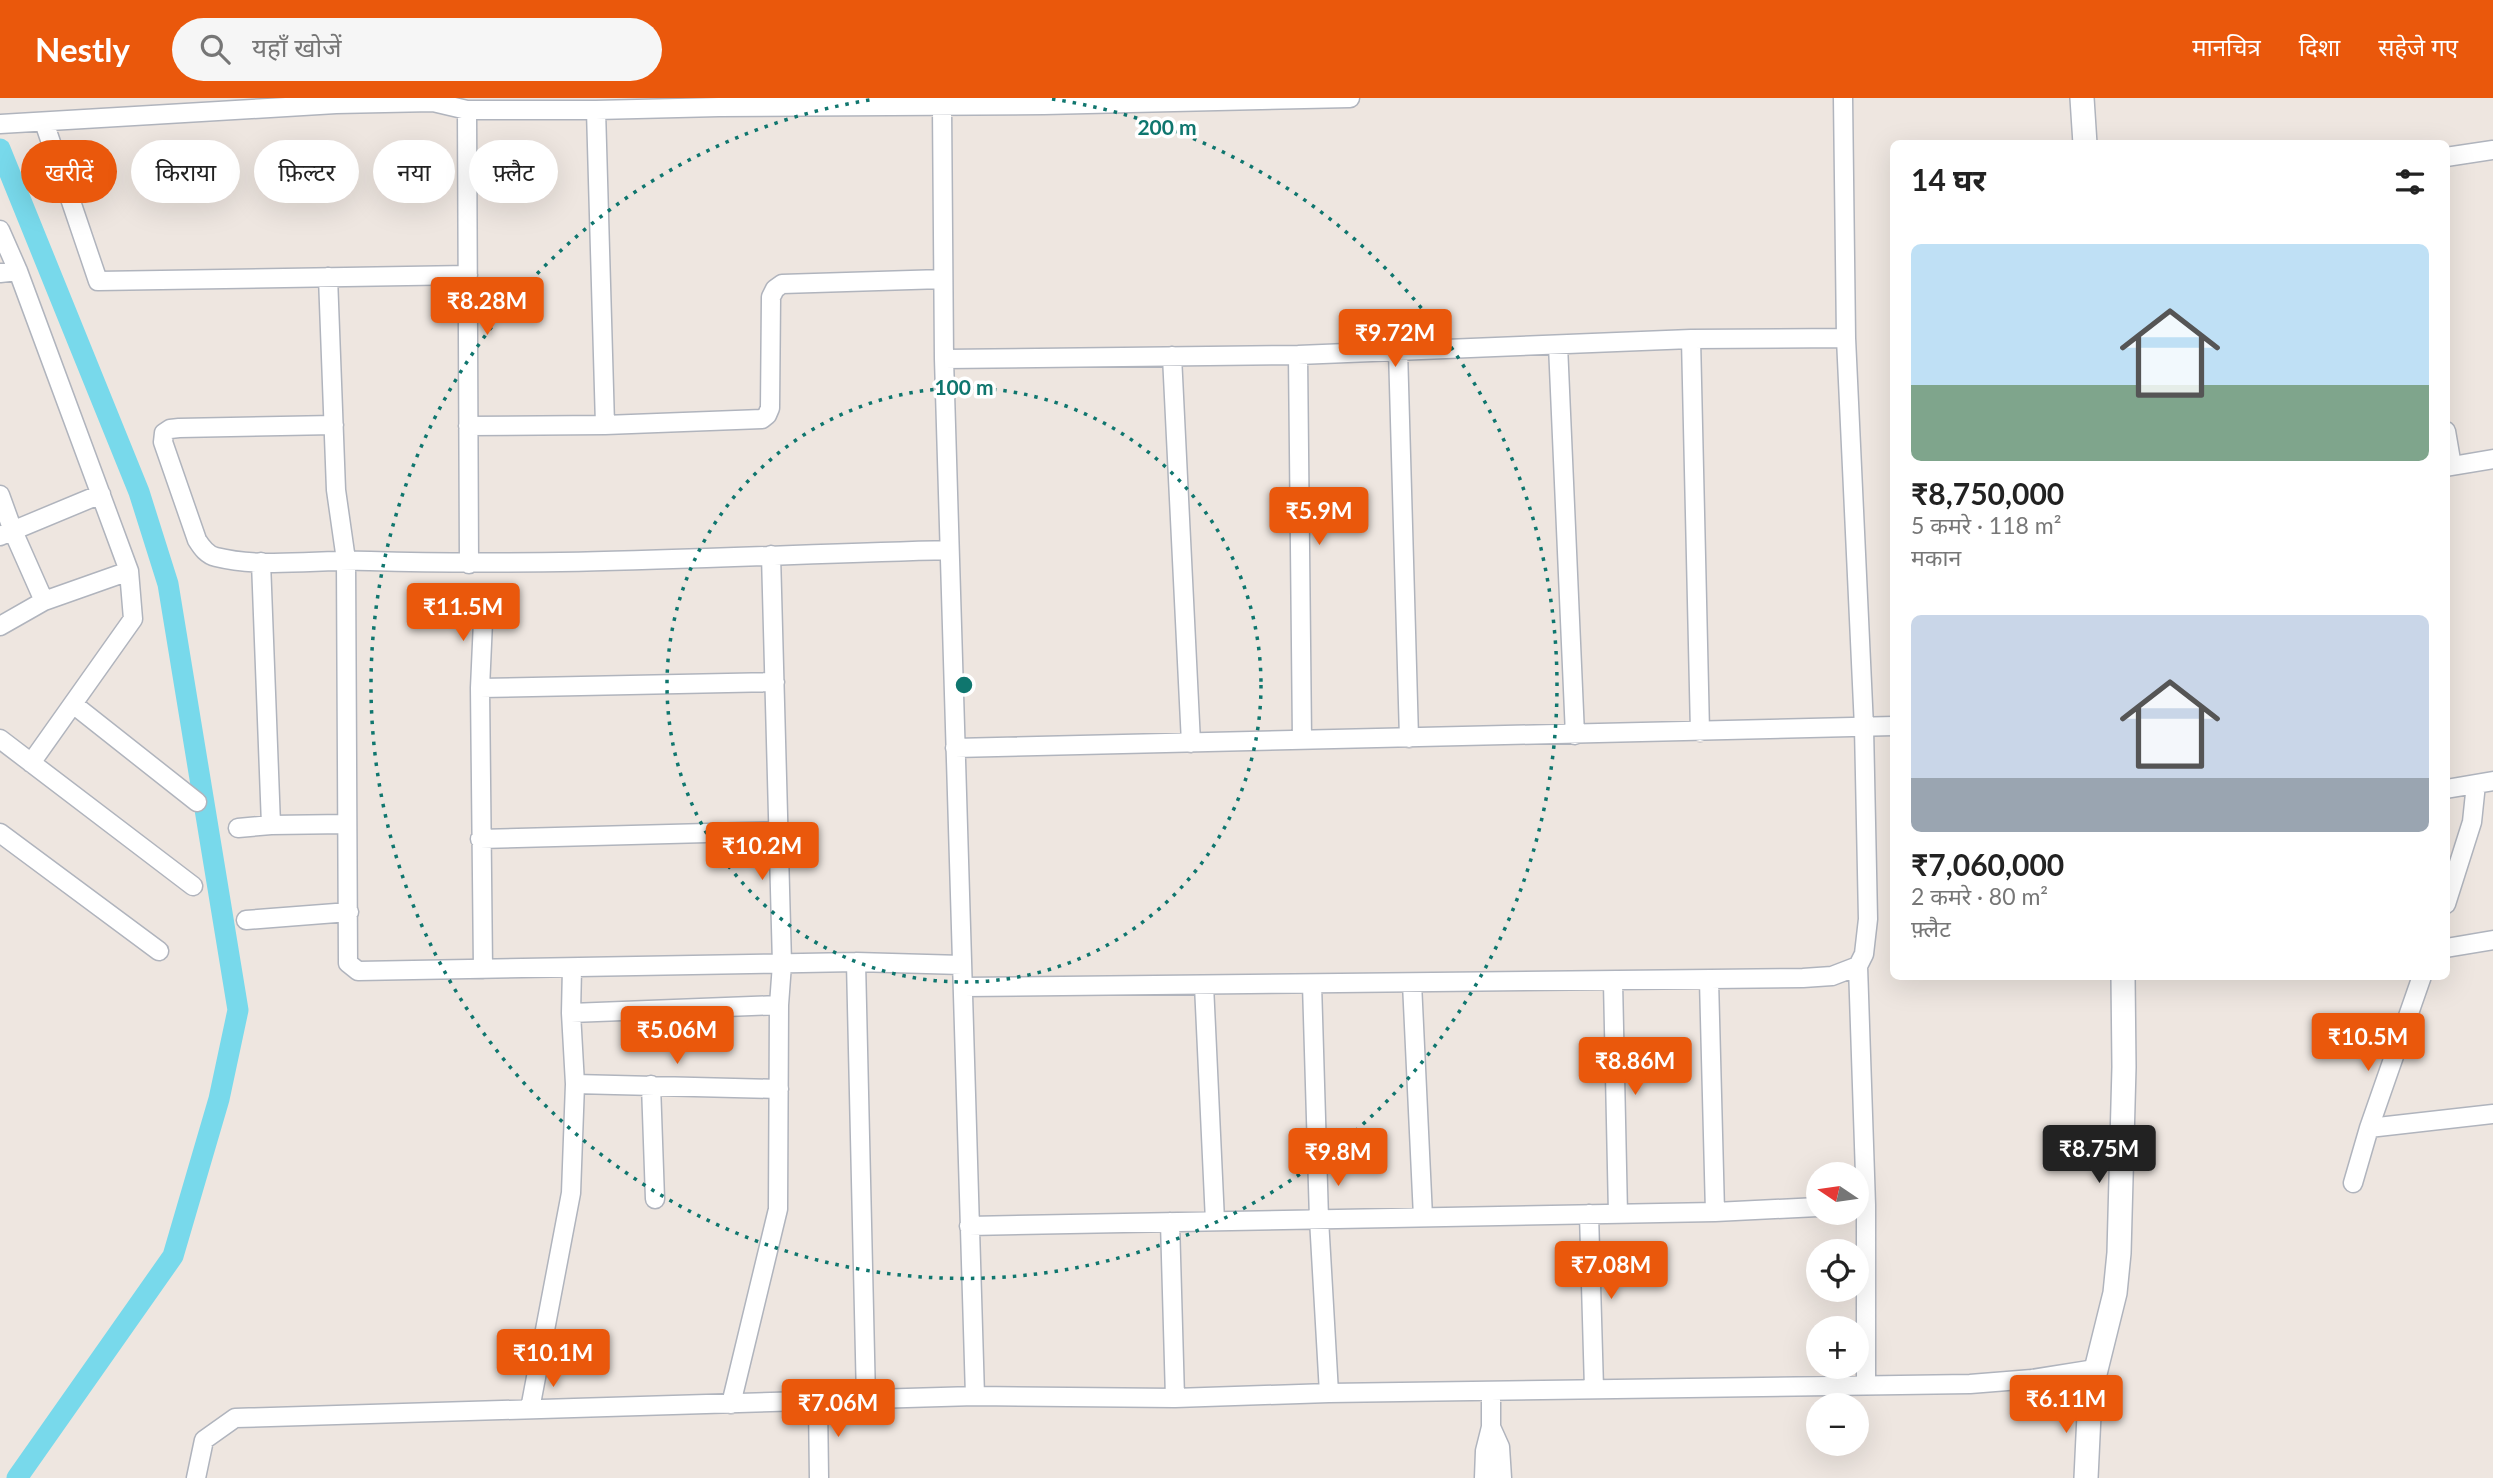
<!DOCTYPE html>
<html lang="hi">
<head>
<meta charset="utf-8">
<style>
  body { margin:0; font-family:Lato,"Noto Sans Devanagari",sans-serif; background:#f6f6f6; color:#222; height:100vh; display:flex; flex-direction:column; font-size:26px; white-space:nowrap }
  * { box-sizing:border-box; margin:0 }
  p { font-size:23px; color:#767676 }
  .icon { flex:none; width:38px; height:38px; fill:none; stroke:currentColor; stroke-width:2; stroke-linecap:round; stroke-linejoin:round }
  .map { position:relative; flex:1; overflow:hidden }
  .panel { position:absolute; left:1890px; top:42px; width:560px; height:840px; display:flex; flex-direction:column; background:#fff; border-radius:10px; box-shadow:0 7px 28px #0002 }
  .panel>* { flex:none }
  .top-card { position:absolute; left:21px; top:42px; width:665px; height:63px; display:flex; gap:14px }
  .needle { width:46px; rotate:283deg }
  .buttons { position:absolute; left:1806px; top:1064px; display:grid; gap:14px }
  .buttons a { display:grid; place-items:center; width:63px; height:63px; border-radius:50%; background:#fff; box-shadow:0 7px 28px #0002; font-size:35px }
  .price { position:absolute; translate:-50% -60px; padding:0 16px; border-radius:7px; background:#ea580c; color:#fff; font-size:23px; line-height:46px; filter:drop-shadow(0 2px 4px #0008) }
  .price::after { content:''; position:absolute; left:50%; top:42px; width:21px; height:16px; margin-left:-10px; background:inherit; clip-path:polygon(0 0,100% 0,50% 100%) }
  .price.on { background:#222; color:#fff }
  ul { padding:0; list-style:none }
  li { display:grid; align-content:center; gap:14px; height:371px; padding:0 21px }
  li span { display:grid; place-items:center; height:217px; border-radius:10px; color:#555 }
  li>.icon { margin-inline-start:auto }
  span .icon { width:126px; height:126px; fill:#fffc; stroke-width:1 }
  li b { font-size:30px }
  h2 { display:flex; justify-content:space-between; align-items:center; height:84px; padding:0 21px; font-size:30px }
  .tag { padding:0 24px; border-radius:32px; background:#fff; box-shadow:0 7px 28px #0002; font-size:24px; line-height:63px }
  .tag.on { background:#ea580c; color:#fff }
  header { display:flex; align-items:center; gap:42px; box-sizing:border-box; height:98px; padding:0 35px; background:#ea580c; color:#fff }
  header strong { font-size:33px }
  nav { display:flex; gap:38px; margin-inline-start:auto; font-size:24px }
  .search { width:490px; height:63px; background:#f6f6f6; display:flex; align-items:center; gap:18px; box-sizing:border-box; padding:0 24px; border-radius:38px; color:#767676; font-size:26px }
  .map>svg:first-child { display:block }
</style>
</head>
<body>
<header>
<strong>Nestly</strong>
<div class="search"><svg class="icon" aria-label="search" viewBox="0 0 24 24"><circle cx="10" cy="10" r="6"/><path d="M15 15l6 6"/></svg>यहाँ खोजें</div>
<nav><a>मानचित्र</a><a>दिशा</a><a>सहेजे गए</a></nav>
</header>
<div class="map">
<svg width="2493" height="1380" viewBox="0 0 2493 1380">
  <rect width="100%" height="100%" fill="#eee6e0"/>
  <g fill="none" stroke-linecap="round" stroke-linejoin="round">
    <path stroke="#78d9eb" stroke-width="21" d="M0,51L139,394L168,486L238,912L219,1001L173,1158L17,1380"/>
    <g stroke="#b0b4bd" stroke-width="21">
      <path id="minor" d="M942,8L944,261L975,1298
        M467,12L469,466
        M596,12L605,327
        M44,24L98,183L468,177
        M0,26L336,6L433,4L467,12H596L719,9L1044,7L1350,0
        M2446,59L2493,52
        M0,132L18,173L129,473L44,503L0,528
        M0,175L18,173
        M328,179L336,392L346,462L348,865L358,873L856,864L962,867
        M1691,241L1700,634
        M1558,247L1575,637
        M1398,252L1409,640
        M1298,257L1302,642
        M1172,258L1191,645
        M944,261L1298,257L1691,241L1846,240
        M334,327L179,330L170,331L164,335L163,344L197,442C202,450 207,457 216,459C265,471 320,461 370,463C563,469 756,457 949,452
        M468,328L605,327L762,321L767,317L770,310L771,199L775,191L782,186L943,181
        M2446,333L2452,368
        M2446,369L2493,361
        M0,397L13,433L44,503
        M0,438L101,396
        M261,464L271,727L346,726
        M480,590L484,501
        M73,606L197,704
        M0,641L193,788
        M955,650L1894,628
        M31,665L133,521L129,473
        M2446,691L2493,683
        M238,730L271,727
        M0,735L159,853
        M480,741L780,733
        M2446,806L2472,724L2476,686
        M246,822L349,814
        M2446,850L2493,842
        M856,864L866,1301
        M1858,868L1866,1107V1287
        M483,871L480,590L775,584
        M1709,882L1715,1114
        M1613,884L1618,1116
        M1412,885L1423,1119
        M1312,886L1319,1121L1329,1295
        M1204,887L1215,1123
        M963,889L1803,880L1832,878L1858,868L1864,856L1868,821L1864,629L1846,240L1843,0
        M571,915L779,907
        M575,986L779,991
        M651,987L655,1101
        M2369,1030L2493,1016
        M2353,1085L2369,1030L2422,878
        M1589,1116L1594,1291
        M1170,1124L1175,1300
        M969,1128L1715,1114L1818,1109
        M818,1304L819,1380
        M731,1306L778,1111L779,907L782,866L771,457
        M530,1311L571,1095L575,986L571,915L572,870
        M1491,1329L1500,1349L1502,1380
        M196,1380L204,1342L235,1320L975,1298L1175,1300L1329,1295L1970,1286L2032,1281L2095,1271
        M1484,1380L1485,1353L1491,1329V1294"/>
    </g>
    <g stroke="#b0b4bd" stroke-width="26">
      <path id="tertiary" d="M2082,0L2085,46
        M2086,1380L2090,1296L2115,1195L2119,1155L2124,969L2123,878"/>
    </g>
    <use href="#minor" stroke="#fff" stroke-width="18"/>
    <use href="#tertiary" stroke="#fff" stroke-width="23"/>
  </g>
  <g fill="none" stroke="#0f766e" stroke-width="3.5" stroke-dasharray="3.5 7">
    <circle cx="964" cy="587" r="297"/>
    <path d="M1052 1A593 593 0 1 1 876 1"/>
  </g>
  <circle cx="964" cy="587" r="10" fill="#0f766e" stroke="#fff" stroke-width="3.5"/>
  <g font-size="21" text-anchor="middle" font-weight="bold" fill="#0f766e" stroke="#fff" stroke-width="7" stroke-linejoin="round" paint-order="stroke">
    <text x="1167" y="37">200 m</text>
    <text x="964" y="297">100 m</text>
  </g>
</svg>
<div class="buttons">
<a><svg class="needle" viewBox="-14 -14 28 28"><path d="M0-13l5 13h-10z" fill="#e53935"/><path d="M0 13l5-13h-10z" fill="#767676"/></svg></a>
<a><svg class="icon" aria-label="locate" viewBox="0 0 24 24"><circle cx="12" cy="12" r="6"/><path d="M12 2v4M12 18v4M2 12h4M18 12h4"/></svg></a>
<a>+</a>
<a>−</a>
</div>
<b class="price" style="left:487px;top:239px">₹8.28M</b>
<b class="price" style="left:1395px;top:271px">₹9.72M</b>
<b class="price" style="left:1319px;top:449px">₹5.9M</b>
<b class="price" style="left:463px;top:545px">₹11.5M</b>
<b class="price" style="left:762px;top:784px">₹10.2M</b>
<b class="price" style="left:677px;top:968px">₹5.06M</b>
<b class="price" style="left:2368px;top:975px">₹10.5M</b>
<b class="price" style="left:1635px;top:999px">₹8.86M</b>
<b class="price on" style="left:2099px;top:1087px">₹8.75M</b>
<b class="price" style="left:1338px;top:1090px">₹9.8M</b>
<b class="price" style="left:1611px;top:1203px">₹7.08M</b>
<b class="price" style="left:553px;top:1291px">₹10.1M</b>
<b class="price" style="left:2066px;top:1337px">₹6.11M</b>
<b class="price" style="left:838px;top:1341px">₹7.06M</b>
<div class="top-card">
<a class="tag on">खरीदें</a>
<a class="tag">किराया</a>
<a class="tag">फ़िल्टर</a>
<a class="tag">नया</a>
<a class="tag">फ़्लैट</a>
</div>
<section class="panel">
<h2>14 घर<svg class="icon" aria-label="filters" viewBox="0 0 24 24"><path d="M4 7h16M4 17h16"/><circle cx="9" cy="7" r="2"/><circle cx="15" cy="17" r="2"/></svg></h2>
<ul>
<li><span style="background:linear-gradient(#bfe0f5 65%,#7fa58c 0)"><svg class="icon" aria-label="home" viewBox="0 0 24 24"><path d="M3 11l9-7 9 7M6 9v11h12V9"/></svg></span><div><b>₹8,750,000</b><p>5 कमरे · 118 m²</p><p>मकान</p></div></li>
<li><span style="background:linear-gradient(#c9d6e8 75%,#9aa5b1 0)"><svg class="icon" aria-label="home" viewBox="0 0 24 24"><path d="M3 11l9-7 9 7M6 9v11h12V9"/></svg></span><div><b>₹7,060,000</b><p>2 कमरे · 80 m²</p><p>फ़्लैट</p></div></li>
</ul>
</section>
</div>
</body>
</html>
